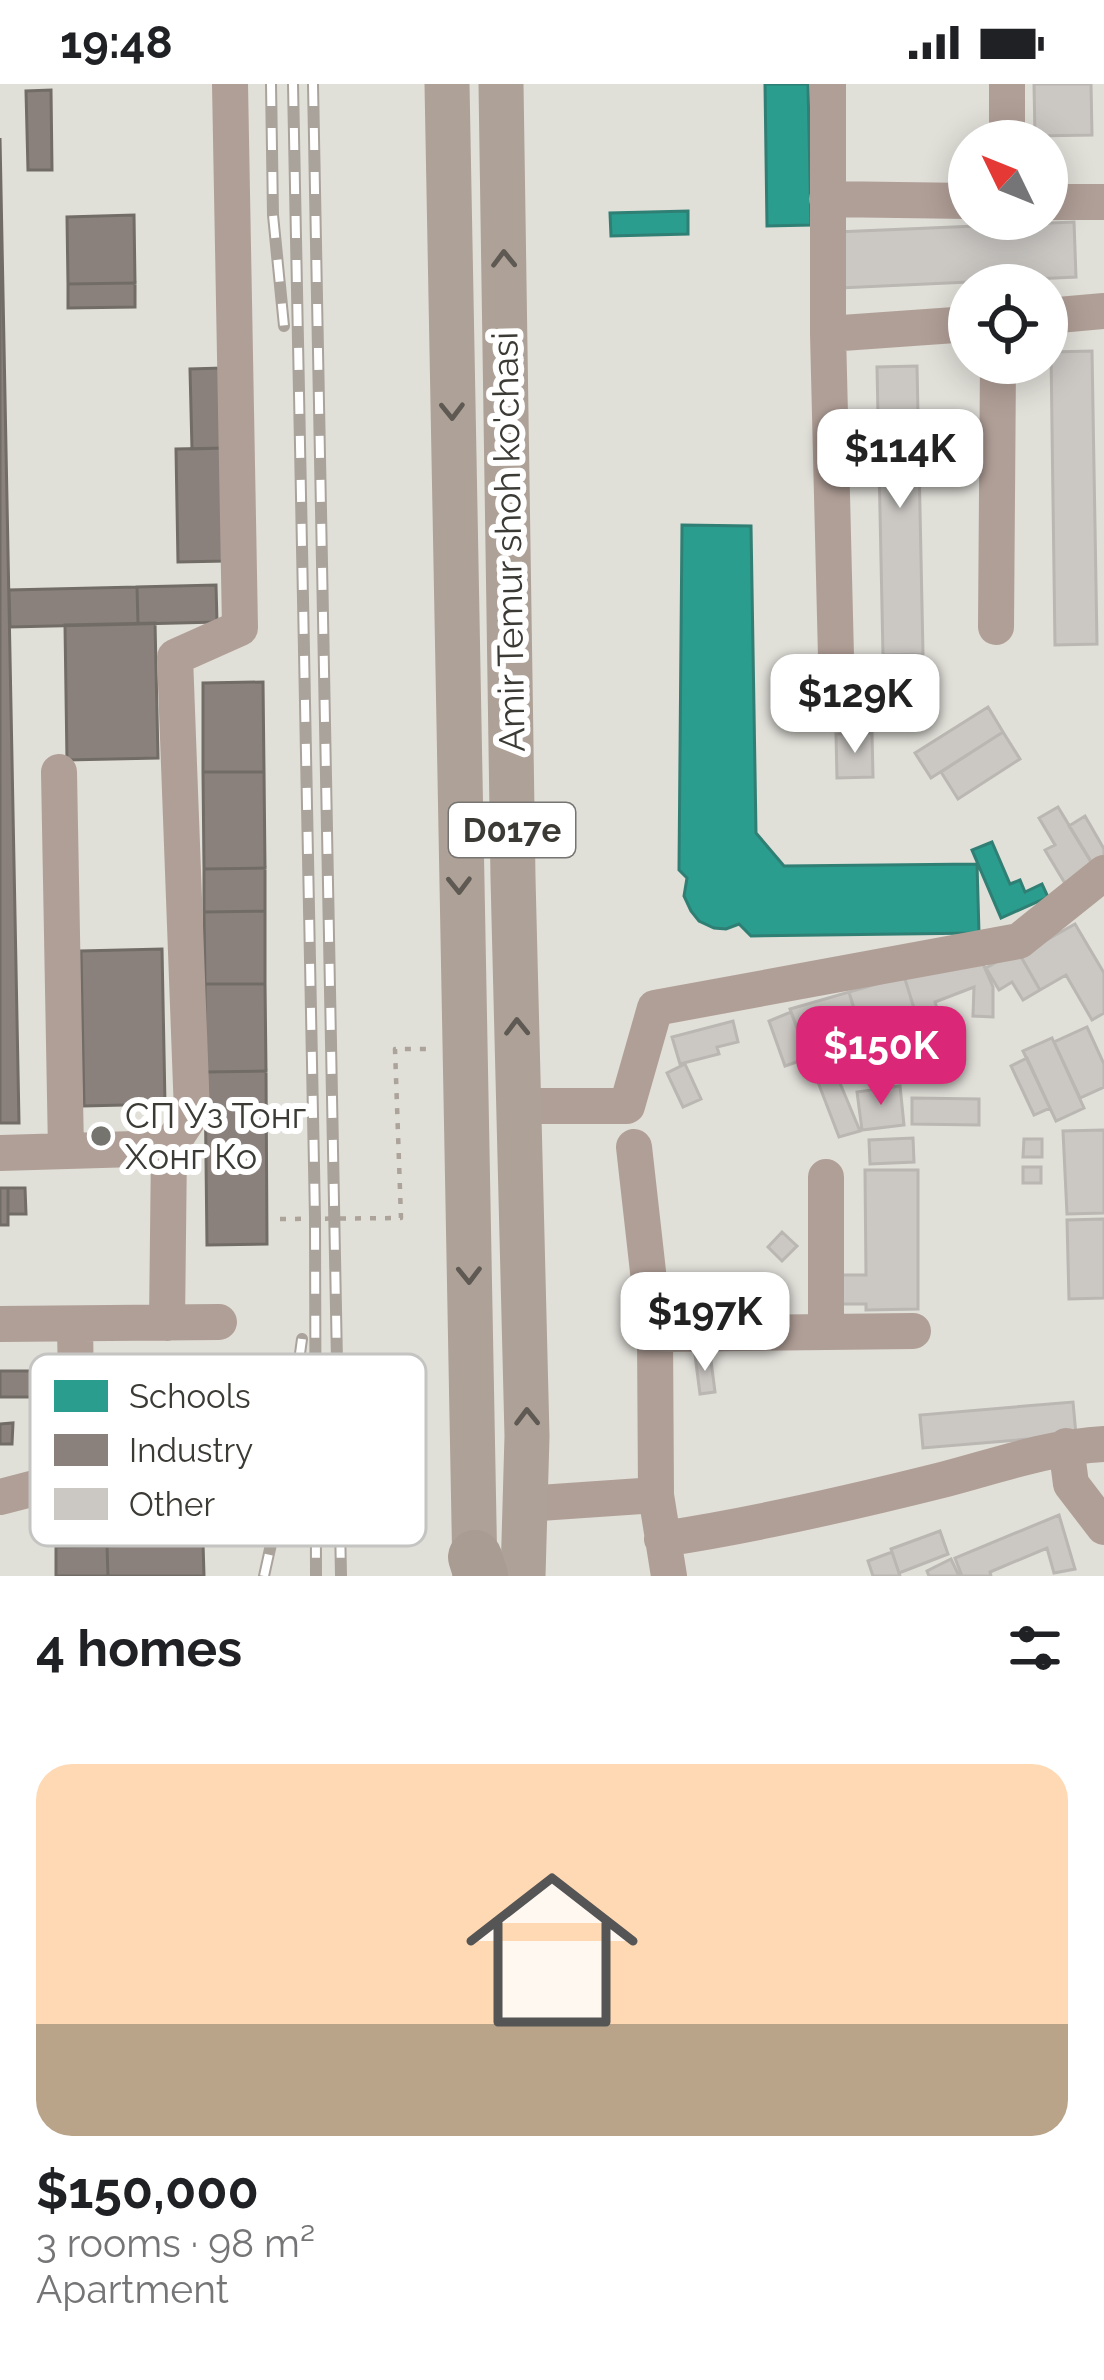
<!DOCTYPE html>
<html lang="en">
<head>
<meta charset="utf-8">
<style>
  body { margin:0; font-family:Raleway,sans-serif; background:#f6f6f6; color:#202124; height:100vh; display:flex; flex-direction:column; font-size:45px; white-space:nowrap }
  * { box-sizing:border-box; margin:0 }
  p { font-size:39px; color:#757577 }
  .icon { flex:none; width:66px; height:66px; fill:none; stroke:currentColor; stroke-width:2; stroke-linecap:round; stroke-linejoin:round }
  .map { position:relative; height:1492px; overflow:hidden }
  .sheet { display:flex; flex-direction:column; background:#fff; flex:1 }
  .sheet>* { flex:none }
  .needle { width:78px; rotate:313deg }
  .controls { position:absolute; left:948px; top:36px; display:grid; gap:24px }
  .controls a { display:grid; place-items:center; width:120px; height:120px; border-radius:50%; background:#fff; box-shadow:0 6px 30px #0003; font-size:60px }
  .price { position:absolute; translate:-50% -102px; padding:0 27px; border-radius:24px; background:#fff; color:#222; font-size:39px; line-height:78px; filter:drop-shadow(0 3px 6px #0008) }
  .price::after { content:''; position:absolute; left:50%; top:72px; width:36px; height:27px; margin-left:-18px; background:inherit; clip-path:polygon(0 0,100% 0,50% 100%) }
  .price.on { background:#db2777; color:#fff }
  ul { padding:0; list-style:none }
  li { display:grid; align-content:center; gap:24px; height:636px; padding:0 36px }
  li span { display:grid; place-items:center; height:372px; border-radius:36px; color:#555 }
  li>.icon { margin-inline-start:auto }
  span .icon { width:216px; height:216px; fill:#fffc; stroke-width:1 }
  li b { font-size:51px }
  h2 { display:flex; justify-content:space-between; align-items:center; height:144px; padding:0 36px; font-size:51px }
  .status { display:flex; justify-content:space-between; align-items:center; height:84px; padding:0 60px; background:#fff; direction:ltr }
  .status svg { height:33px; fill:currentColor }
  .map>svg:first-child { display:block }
</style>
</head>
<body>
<div class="status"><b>19:48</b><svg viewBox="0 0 49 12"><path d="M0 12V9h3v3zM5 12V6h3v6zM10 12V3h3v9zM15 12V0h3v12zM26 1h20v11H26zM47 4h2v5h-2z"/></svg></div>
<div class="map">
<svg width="1104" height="1492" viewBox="0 0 1104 1492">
  <rect width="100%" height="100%" fill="#e0dfd8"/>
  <path fill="#2a9d8f" stroke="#2f7f74" stroke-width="3" d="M765,0H808L811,141L767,142Z
    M688,127V150L611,152L610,129Z
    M682,441L751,442L756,749L784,782L977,780L979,849L751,852L739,840L726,845L714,844L699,837L691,827L684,812L687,794L679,786Z
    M992,758L1010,800L1020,796L1025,808L1042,800L1048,813L1001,834L972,766Z"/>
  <path fill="#8a817c" stroke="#726c67" stroke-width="3" d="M51,6L52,86H28L26,7Z
    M0,54L19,1039H0Z
    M134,131L135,199L68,200L67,133Z
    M135,199V223L68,224V200Z
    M222,284L224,364L192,365L190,285Z
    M224,364L226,477L178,478L176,365Z
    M216,501L217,538L138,540L137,503Z
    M137,503L138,540L10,543L9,506Z
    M155,539L158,674L67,676L65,541Z
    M263,598L264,688H203V599Z
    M203,688H264L265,784L204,785Z
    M265,784V827L204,828V785Z
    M265,827V900H205L204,828Z
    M162,865L165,1020L84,1022L81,867Z
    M205,900H265L266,987L205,988Z
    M266,987L267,1160L207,1161L205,988Z
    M0,1104H8V1141H0Z
    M8,1104H25L26,1130H8Z
    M0,1287H39V1313H0Z
    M13,1339L12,1360H0V1340Z
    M203,1459L204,1492H108L107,1462Z
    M107,1462L108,1492H56V1463Z"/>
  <path fill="#cbc8c4" stroke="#bab6b2" stroke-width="3" d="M1034,0H1091L1092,51L1035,52Z
    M1074,138L1076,193L840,204L837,148Z
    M1092,267L1097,560L1055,561L1051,268Z
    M917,282L923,570L883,571L877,283Z
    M988,623L1003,648L931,694L915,669Z
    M1003,648L1020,675L958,715L941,688Z
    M872,649L873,693L837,694L836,650Z
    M1058,723L1095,784L1066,801L1045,766L1055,761L1039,734Z
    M1085,732L1104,765V771L1091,778L1069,742Z
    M1075,840L1104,889V929L1092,936L1066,891L1040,906L1020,871Z
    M977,866L993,903V933L973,932L974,903L935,918L943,943L922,950L904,892Z
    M1017,866L1040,906L1023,916L1012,898L999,906L986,884Z
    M904,892L914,924L873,936L881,962L866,967L849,908Z
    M849,908L858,937L819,949L860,1047L839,1053L790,925Z
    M791,928L808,974L785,982L769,937Z
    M733,937L738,958L717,963L719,970L680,980L672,953Z
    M1087,943L1104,980V1003L1080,1014L1054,958Z
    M1052,954L1084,1024L1056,1037L1023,967Z
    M1027,974L1050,1024L1034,1031L1011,982Z
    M685,980L701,1015L683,1023L667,989Z
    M900,1002L904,1041L862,1046L857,1008Z
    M912,1014L979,1015V1041L912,1040Z
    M1104,1046V1129L1067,1130L1063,1047Z
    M913,1054L914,1078L870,1080L869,1056Z
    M1024,1055H1042V1073H1023Z
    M1023,1083H1041V1099H1023Z
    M865,1086H918V1225L866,1226V1220H838V1191H866Z
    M1104,1135V1214L1069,1215L1067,1136Z
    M782,1148L797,1162L782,1177L768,1163Z
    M710,1269L715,1308L700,1310L695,1271Z
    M1073,1318L1076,1351L923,1364L920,1331Z
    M1059,1431L1075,1485L1054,1489L1047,1464L990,1488L991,1492H962L955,1474Z
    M940,1447L948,1470L899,1489L891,1465Z
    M892,1468L900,1492H873L868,1477Z
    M951,1475L959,1492H929L927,1487Z"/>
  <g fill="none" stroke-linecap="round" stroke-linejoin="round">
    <path stroke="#aca39b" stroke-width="4.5" stroke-dasharray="6 9" stroke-linecap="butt" d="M280,1135L401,1134L395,965H428"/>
    <path stroke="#b09f97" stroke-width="36" d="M828,0V250L969,240
      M1007,0V57
      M827,115L969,117
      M1047,118H1104
      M1047,232L1104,227
      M828,250L837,613
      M996,543L998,279
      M59,688L66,1067
      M519,1022H627L655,924L1019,857L1104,789
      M634,1063L655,1250L656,1411L669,1492
      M0,1069L169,1064
      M826,1093V1248
      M167,1239L169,1064L192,1029L175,573L240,544L230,0
      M0,1240L219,1238
      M655,1250L913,1247
      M1066,1362L1071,1400L1104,1443
      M0,1413L58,1398L77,1370L75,1240
      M525,1420L656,1411
      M662,1455C756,1441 850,1419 942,1396C996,1382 1048,1363 1104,1360"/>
    <path stroke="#aea197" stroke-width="45" d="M447,0L475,1492
      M501,0L513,794L527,1352L523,1492"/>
    <path stroke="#a99c93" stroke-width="54" d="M475,1473L481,1492"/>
    <g stroke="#aaa39c" stroke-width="12">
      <path id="rail" d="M271,0L273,131L284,242
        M293,0L315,1134L316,1492
        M313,0L341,1492
        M264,1492L279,1424L302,1255"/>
    </g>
    <use href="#rail" stroke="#fff" stroke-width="8" stroke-dasharray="22" stroke-linecap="butt"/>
  </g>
  <defs><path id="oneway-chevron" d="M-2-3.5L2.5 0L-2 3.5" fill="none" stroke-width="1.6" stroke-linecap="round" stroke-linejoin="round" transform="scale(3)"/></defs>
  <g stroke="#5e5952">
    <use href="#oneway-chevron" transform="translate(504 175) rotate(-91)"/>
    <use href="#oneway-chevron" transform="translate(452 327) rotate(89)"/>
    <use href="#oneway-chevron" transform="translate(459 801) rotate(89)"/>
    <use href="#oneway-chevron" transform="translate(517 943) rotate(-91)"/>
    <use href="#oneway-chevron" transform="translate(469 1191) rotate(89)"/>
    <use href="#oneway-chevron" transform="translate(527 1333) rotate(-91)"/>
  </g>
  <circle fill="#75746e" stroke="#fff" stroke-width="4.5" cx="101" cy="1052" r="12"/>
  <g text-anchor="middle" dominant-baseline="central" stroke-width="12" stroke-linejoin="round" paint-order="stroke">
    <rect fill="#fff" stroke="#767572" stroke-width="3" x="449" y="719" width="126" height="54" rx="9"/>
    <g font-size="33" font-weight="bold" fill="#3b3a35">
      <text x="512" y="746">D017e</text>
    </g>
    <g font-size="36" fill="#3b3a35" stroke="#fff">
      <text transform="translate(508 458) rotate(-91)">Amir Temur shoh ko'chasi</text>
    </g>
    <g font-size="36" fill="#3b3a35" stroke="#fff" text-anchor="start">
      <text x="125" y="1031">СП Уз Тонг<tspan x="125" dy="41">Хонг Ко</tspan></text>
    </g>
  </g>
  <rect x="30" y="1270" width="396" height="192" rx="18" fill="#fff" stroke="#c4c4c2" stroke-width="3"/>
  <rect x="54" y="1296" width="54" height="32" fill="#2a9d8f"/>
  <rect x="54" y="1350" width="54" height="32" fill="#8a817c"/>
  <rect x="54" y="1404" width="54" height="32" fill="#cbc8c4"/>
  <g font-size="33" fill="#3b3a35">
    <text x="129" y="1324">Schools</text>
    <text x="129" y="1378">Industry</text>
    <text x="129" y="1432">Other</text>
  </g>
</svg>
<div class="controls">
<a><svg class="needle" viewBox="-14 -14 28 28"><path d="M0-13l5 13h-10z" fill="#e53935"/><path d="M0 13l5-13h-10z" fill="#757577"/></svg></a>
<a><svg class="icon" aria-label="locate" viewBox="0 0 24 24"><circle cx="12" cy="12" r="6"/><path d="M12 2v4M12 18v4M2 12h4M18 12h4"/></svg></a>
</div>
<b class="price" style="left:900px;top:427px">$114K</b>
<b class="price" style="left:855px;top:672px">$129K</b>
<b class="price on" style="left:881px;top:1024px">$150K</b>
<b class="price" style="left:705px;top:1290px">$197K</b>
</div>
<section class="sheet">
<h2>4 homes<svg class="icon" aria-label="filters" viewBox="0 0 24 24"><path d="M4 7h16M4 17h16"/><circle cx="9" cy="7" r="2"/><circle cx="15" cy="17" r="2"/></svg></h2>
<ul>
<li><span style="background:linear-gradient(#ffd9b3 70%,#b9a48a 0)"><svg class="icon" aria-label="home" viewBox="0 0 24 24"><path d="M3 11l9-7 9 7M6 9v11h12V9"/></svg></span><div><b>$150,000</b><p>3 rooms · 98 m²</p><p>Apartment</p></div></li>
</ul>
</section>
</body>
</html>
